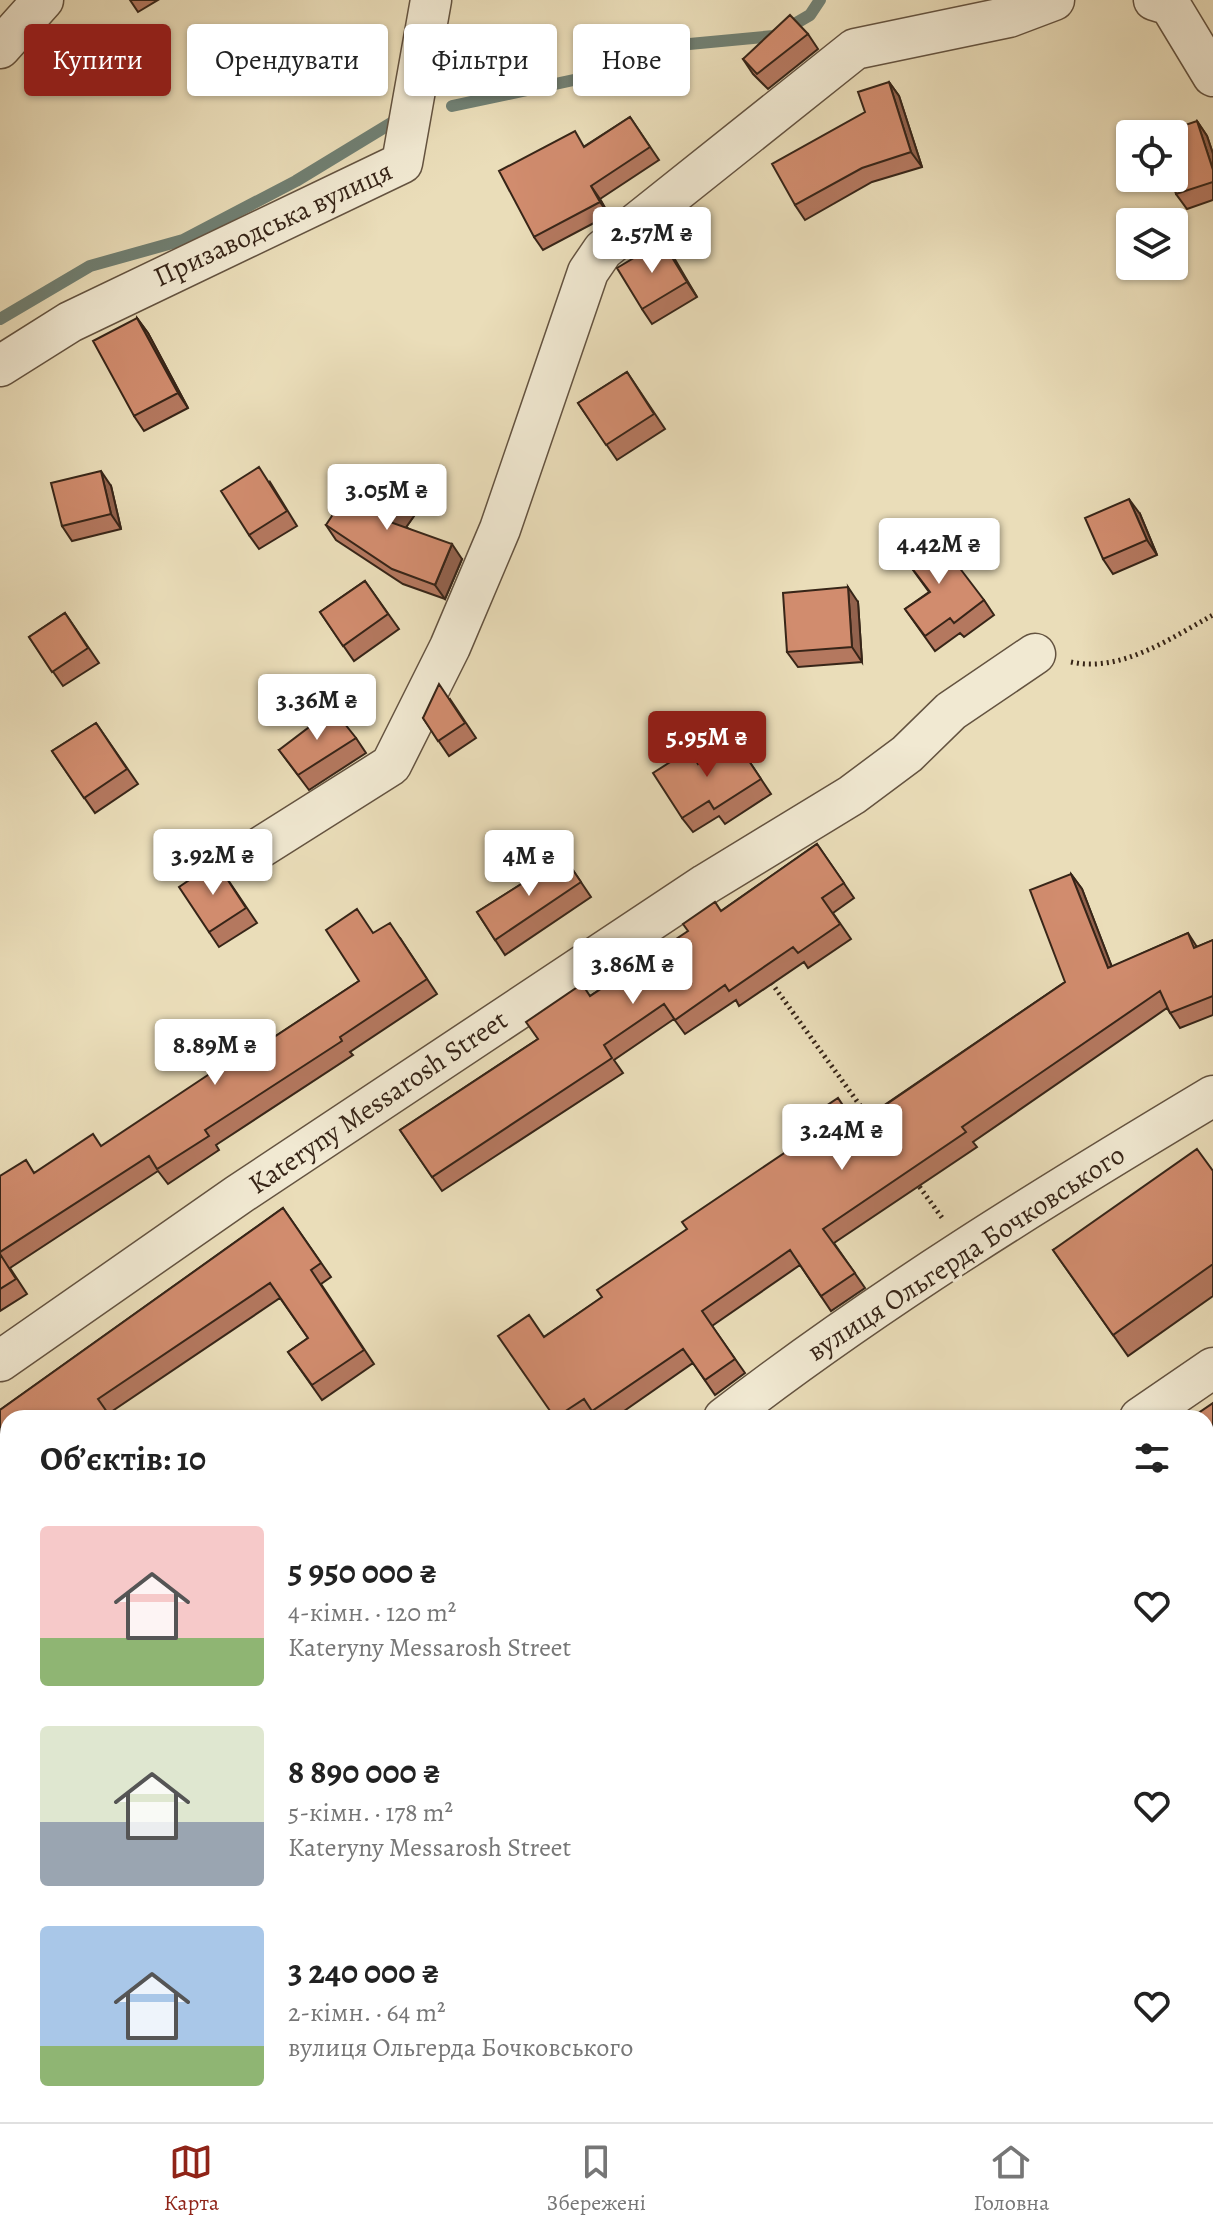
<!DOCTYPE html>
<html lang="uk">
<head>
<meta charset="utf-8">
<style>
  body { margin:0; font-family:Alegreya,serif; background:#f2f2f2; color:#222; height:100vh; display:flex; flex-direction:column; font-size:30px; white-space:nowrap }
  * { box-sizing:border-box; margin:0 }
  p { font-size:26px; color:#767676 }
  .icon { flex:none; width:44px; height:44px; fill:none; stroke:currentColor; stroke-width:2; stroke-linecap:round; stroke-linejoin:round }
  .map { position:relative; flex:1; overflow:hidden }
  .panel { position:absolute; left:0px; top:1410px; width:1214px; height:712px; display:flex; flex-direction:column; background:#fff; border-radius:24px 24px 0 0; box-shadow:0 2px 6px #0004 }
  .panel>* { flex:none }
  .banner { position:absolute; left:24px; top:24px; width:800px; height:72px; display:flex; gap:16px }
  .buttons { position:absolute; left:1116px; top:120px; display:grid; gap:16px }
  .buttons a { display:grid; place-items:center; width:72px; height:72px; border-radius:8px; background:#fff; box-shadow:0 2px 6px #0004; font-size:40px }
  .price { position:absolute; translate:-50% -68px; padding:0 18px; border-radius:8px; background:#fff; color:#222; font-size:26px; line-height:52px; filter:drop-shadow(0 2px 4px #0008) }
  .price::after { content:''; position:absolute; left:50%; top:48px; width:24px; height:18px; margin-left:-12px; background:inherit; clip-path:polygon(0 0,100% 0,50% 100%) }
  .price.on { background:#8f2418; color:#fff }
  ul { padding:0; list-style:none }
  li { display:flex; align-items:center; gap:24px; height:200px; padding:0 40px }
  li span { display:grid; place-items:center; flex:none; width:224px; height:160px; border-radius:8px; color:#555 }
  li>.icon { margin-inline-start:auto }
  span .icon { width:96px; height:96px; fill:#fffc; stroke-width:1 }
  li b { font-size:34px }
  h2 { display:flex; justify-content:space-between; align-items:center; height:96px; padding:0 40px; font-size:34px }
  .pill { padding:0 28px; border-radius:8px; background:#fff; box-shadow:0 2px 6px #0004; font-size:28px; line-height:72px }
  .pill.on { background:#8f2418; color:#fff }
  .menu { display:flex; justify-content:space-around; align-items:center; height:112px; border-top:2px solid #e0e0e0; background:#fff; font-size:22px; color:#767676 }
  .menu a { display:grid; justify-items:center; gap:4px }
  .menu .on { color:#8f2418 }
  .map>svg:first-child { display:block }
</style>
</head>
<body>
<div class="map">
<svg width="1213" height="2122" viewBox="0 0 1213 2122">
  <rect width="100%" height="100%" fill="#eaddb9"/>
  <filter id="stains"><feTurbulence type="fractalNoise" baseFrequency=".0025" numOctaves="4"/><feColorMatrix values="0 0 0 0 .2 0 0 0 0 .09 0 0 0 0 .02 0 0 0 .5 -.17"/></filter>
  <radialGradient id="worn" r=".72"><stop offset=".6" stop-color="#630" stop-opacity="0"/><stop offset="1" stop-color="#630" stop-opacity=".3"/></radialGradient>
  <path fill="#bcbf8c" stroke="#7a7252" stroke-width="2" d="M806,2114H848L837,2122H811Z"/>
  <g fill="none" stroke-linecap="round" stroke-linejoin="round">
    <path stroke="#718073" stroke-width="12" d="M452,106L583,78L636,49L774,36L810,15L820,0
      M0,319L90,266L183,240L296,181L398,119"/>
    <g stroke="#645340" stroke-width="43">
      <path id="street" d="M1154,0L1170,5L1213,76
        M0,48L43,0
        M0,366L70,322L402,163L431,0
        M258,849L391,765L450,647L500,529L588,272L603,250L855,49L1009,17L1054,0
        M0,1361L238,1195L706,884L852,795L907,754L951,711L1035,654
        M724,1418C878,1299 1046,1196 1213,1096
        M1140,1418L1213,1368
        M0,1912L8,1924
        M0,1966L8,1961
        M1206,2004L1213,2000
        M132,2114L138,2122
        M166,2122L177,2114
        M1035,2122L1047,2114"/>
    </g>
    <path stroke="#372518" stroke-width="5" stroke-dasharray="2 4" stroke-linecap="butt" d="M1071,662C1121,673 1171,638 1213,615
      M768,978L872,1122
      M916,1182L943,1219"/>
    <use href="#street" stroke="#f1e9d2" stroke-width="40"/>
  </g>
  <path fill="#b4785f" stroke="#372518" stroke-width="2" d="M130,0H158L138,12Z
    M808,34L818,49L768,89L753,74L743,59Z
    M889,82L899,96L922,167L872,182L805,220L795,205Z
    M630,117L659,160L600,199L609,215L543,250L534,237L585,146Z
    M1197,121L1207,136L1213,154V200L1187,209L1176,194Z
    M662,241L697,297L652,324L642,309Z
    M137,318L148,333L188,408L144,431L134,416Z
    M627,372L665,429L617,460L578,403Z
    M270,482L297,526L259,549L249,535Z
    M111,486L121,529L72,541L62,526Z
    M1140,514L1157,555L1113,574L1103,559Z
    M414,516L406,527L462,559L445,599L403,584L336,540L326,525Z
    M902,555L984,600L994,615L964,637L960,633L935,651L905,609L929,592Z
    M365,581L399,629L354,661L320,612Z
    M858,602L862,662L798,667L787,652Z
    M65,613L99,663L63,686L29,637Z
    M450,699L476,738L449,756L423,718Z
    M96,723L138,784L95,813L52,751Z
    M356,738L366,753L309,790L279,750Z
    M735,740L771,794L725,824L719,816L693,832L682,818L698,763Z
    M817,844L854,898L833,913L851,939L808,968L804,962L739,1006L736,1000L685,1034L674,1019L614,1060L623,1073L442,1191L400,1130L538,1039L590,996L721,911Z
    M564,857L591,897L505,955L477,912Z
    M216,862L257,923L219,947L209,932Z
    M1071,874L1082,889L1112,967L1188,933L1197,947L1213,940V1015L1180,1028L1167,1008L973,1142L977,1147L834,1243L865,1288L831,1311L800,1265L712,1326L745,1373L715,1395L693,1363L614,1418H597L594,1414L588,1418H555L544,1337L1065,982Z
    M373,933L400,938L437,994L350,1052L353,1055L216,1145L219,1150L168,1184L158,1171L10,1268L27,1294L0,1311V1176L34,1173L102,1146L256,1049L359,981Z
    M1213,1171V1296L1128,1356L1053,1250Z
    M283,1208L331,1277L321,1284L374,1364L322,1400L288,1352L308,1338L280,1298L108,1414L111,1418H8V1508L0,1514V1410Z
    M1213,1403V1481L1206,1486V1418Z
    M1206,1526L1213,1536V1601L1206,1606Z
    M1206,1786L1213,1796V1904L1206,1909Z
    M0,2025L8,2036V2102L0,2108Z
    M326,2114H413L402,2122H332Z
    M452,2114H496L499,2118L493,2122H457Z"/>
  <path fill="#92624d" stroke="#372518" stroke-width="2" d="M889,82L899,96L922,167L911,152Z
    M1197,121L1207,136L1213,154V170Z
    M591,186L600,199L609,215L600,202Z
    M662,241L673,256L697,297L687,282Z
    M137,318L148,333L188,408L178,393Z
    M101,471L111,486L121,529L111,514Z
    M1129,499L1140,514L1157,555L1147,540Z
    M403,501L414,516L400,536L390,522Z
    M452,544L462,559L445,599L435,585Z
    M848,587L858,602L862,662L852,647Z
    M1071,874L1082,889L1118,983L1108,968Z"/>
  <path fill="#d18c6e" stroke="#372518" stroke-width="2" d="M790,15L808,34L757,74L743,59Z
    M889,82L911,152L862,168L795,205L772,164L865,112L858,92Z
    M630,117L650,147L591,186L600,202L534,237L499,171L575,131L584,147Z
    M1197,121L1213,170V182L1176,194L1171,178H1174V134H1159Z
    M662,241L687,282L642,309L617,268Z
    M137,318L178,393L134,416L93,341Z
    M627,372L654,414L606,445L578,403Z
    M259,467L287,511L249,535L221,491Z
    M101,471L111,514L62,526L51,483Z
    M360,473L403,501L390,522L452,544L435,585L392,569L326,525Z
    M1129,499L1147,540L1103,559L1085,518Z
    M933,533L984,600L954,623L950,618L925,636L905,609L930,592L902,555Z
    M365,581L388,614L343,646L320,612Z
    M848,587L852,647L787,652L783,593Z
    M65,613L88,648L52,672L29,637Z
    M439,684L465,723L438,741L423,718Z
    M333,709L356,738L298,775L279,750Z
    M96,723L127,769L84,798L52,751Z
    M735,740L761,779L714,809L709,801L682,818L653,773L689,750L698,764Z
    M817,844L844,883L822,898L840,924L798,953L793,947L729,991L725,985L675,1020L664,1004L604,1045L612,1058L432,1177L400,1130L538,1039L526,1022L582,984L590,996L688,931L683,924L715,902L721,911Z
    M564,857L581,882L495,940L477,912Z
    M216,862L246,908L209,932L179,887Z
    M1071,874L1108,968L1188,933L1194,948L1213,940V996L1170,1013L1160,991L962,1127L966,1132L823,1229L855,1273L821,1296L790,1250L702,1311L735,1359L705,1380L683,1349L592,1411L584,1399L555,1418L498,1336L529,1315L544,1337L602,1297L597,1290L687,1229L682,1222L805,1139L796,1126L838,1098L856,1125L1065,982L1030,890Z
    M357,909L373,933L390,923L427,979L340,1037L342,1041L205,1130L209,1136L157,1169L149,1156L0,1252V1176L26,1160L34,1173L93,1134L101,1146L253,1045L256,1049L359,981L326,930Z
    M1197,1149L1213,1171V1264L1113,1335L1053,1250Z
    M283,1208L321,1263L311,1270L364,1350L312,1385L288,1352L308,1338L270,1283L98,1399L107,1412L98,1418H8V1486L0,1492V1410Z
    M0,1254L16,1279L0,1289Z
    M1213,1403V1459L1206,1464V1418H1191Z
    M1206,1526L1213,1536V1579L1206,1584Z
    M0,1572L8,1582V1599L4,1602L8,1608V1772L0,1761Z
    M1206,1786L1213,1796V1881L1206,1886Z
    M0,2025L8,2036V2074L0,2080Z
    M1213,2050V2121L1211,2122H1128L1140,2114H1206V2055Z
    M326,2114H382L371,2122H332Z
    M452,2114H474L463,2122H457Z
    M700,2114H783L788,2122H706Z"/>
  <g text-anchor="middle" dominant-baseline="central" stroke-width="6" stroke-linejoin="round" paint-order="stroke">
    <g font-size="28" fill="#372518" stroke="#f1e9d2">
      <text transform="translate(273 224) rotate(-25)">Призаводська вулиця</text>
      <text transform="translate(378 1102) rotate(-34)">Kateryny Messarosh Street</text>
      <text transform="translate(966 1253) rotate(-33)">вулиця Ольгерда Бочковського</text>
    </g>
  </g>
  <rect width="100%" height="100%" filter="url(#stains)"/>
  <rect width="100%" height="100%" fill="url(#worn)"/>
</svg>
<div class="buttons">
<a><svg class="icon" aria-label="locate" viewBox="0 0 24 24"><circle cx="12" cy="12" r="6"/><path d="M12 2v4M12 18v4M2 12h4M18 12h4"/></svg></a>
<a><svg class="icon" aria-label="layers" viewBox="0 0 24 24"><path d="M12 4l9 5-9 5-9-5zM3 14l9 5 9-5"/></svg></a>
</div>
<b class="price" style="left:652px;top:275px">2.57M ₴</b>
<b class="price" style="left:387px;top:532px">3.05M ₴</b>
<b class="price" style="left:939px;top:586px">4.42M ₴</b>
<b class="price" style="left:317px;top:742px">3.36M ₴</b>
<b class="price on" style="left:707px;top:779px">5.95M ₴</b>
<b class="price" style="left:213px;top:897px">3.92M ₴</b>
<b class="price" style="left:529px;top:898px">4M ₴</b>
<b class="price" style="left:633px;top:1006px">3.86M ₴</b>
<b class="price" style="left:215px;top:1087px">8.89M ₴</b>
<b class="price" style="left:842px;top:1172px">3.24M ₴</b>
<div class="banner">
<a class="pill on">Купити</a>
<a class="pill">Орендувати</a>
<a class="pill">Фільтри</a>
<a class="pill">Нове</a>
</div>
<section class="panel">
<h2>Об’єктів: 10<svg class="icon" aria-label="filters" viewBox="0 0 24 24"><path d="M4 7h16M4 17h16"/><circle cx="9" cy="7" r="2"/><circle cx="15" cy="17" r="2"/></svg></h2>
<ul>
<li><span style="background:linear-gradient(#f6c9c9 70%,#8fb573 0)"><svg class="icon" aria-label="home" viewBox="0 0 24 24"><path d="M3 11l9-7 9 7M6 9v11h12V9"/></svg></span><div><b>5 950 000 ₴</b><p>4-кімн. · 120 m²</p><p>Kateryny Messarosh Street</p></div><svg class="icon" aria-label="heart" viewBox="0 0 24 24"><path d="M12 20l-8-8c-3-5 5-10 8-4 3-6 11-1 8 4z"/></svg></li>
<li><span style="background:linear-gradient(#dfe7d0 60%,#9aa5b1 0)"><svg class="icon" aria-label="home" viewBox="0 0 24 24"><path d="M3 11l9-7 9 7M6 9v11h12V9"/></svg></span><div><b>8 890 000 ₴</b><p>5-кімн. · 178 m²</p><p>Kateryny Messarosh Street</p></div><svg class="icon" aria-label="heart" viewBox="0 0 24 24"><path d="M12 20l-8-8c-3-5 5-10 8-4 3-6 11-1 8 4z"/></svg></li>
<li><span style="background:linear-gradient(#a9c7e8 75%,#8fb573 0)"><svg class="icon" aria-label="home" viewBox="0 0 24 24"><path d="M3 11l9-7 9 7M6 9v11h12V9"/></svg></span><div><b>3 240 000 ₴</b><p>2-кімн. · 64 m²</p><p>вулиця Ольгерда Бочковського</p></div><svg class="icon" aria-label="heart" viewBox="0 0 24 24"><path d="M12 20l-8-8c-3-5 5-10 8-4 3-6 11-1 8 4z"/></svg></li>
</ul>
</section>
</div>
<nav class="menu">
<a class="on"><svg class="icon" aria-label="map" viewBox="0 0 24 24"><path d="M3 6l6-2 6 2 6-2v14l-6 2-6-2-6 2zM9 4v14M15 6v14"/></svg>Карта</a>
<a><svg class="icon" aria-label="saved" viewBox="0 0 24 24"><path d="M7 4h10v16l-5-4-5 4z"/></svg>Збережені</a>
<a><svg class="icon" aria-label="home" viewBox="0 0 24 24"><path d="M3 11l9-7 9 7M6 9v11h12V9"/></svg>Головна</a>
</nav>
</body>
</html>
